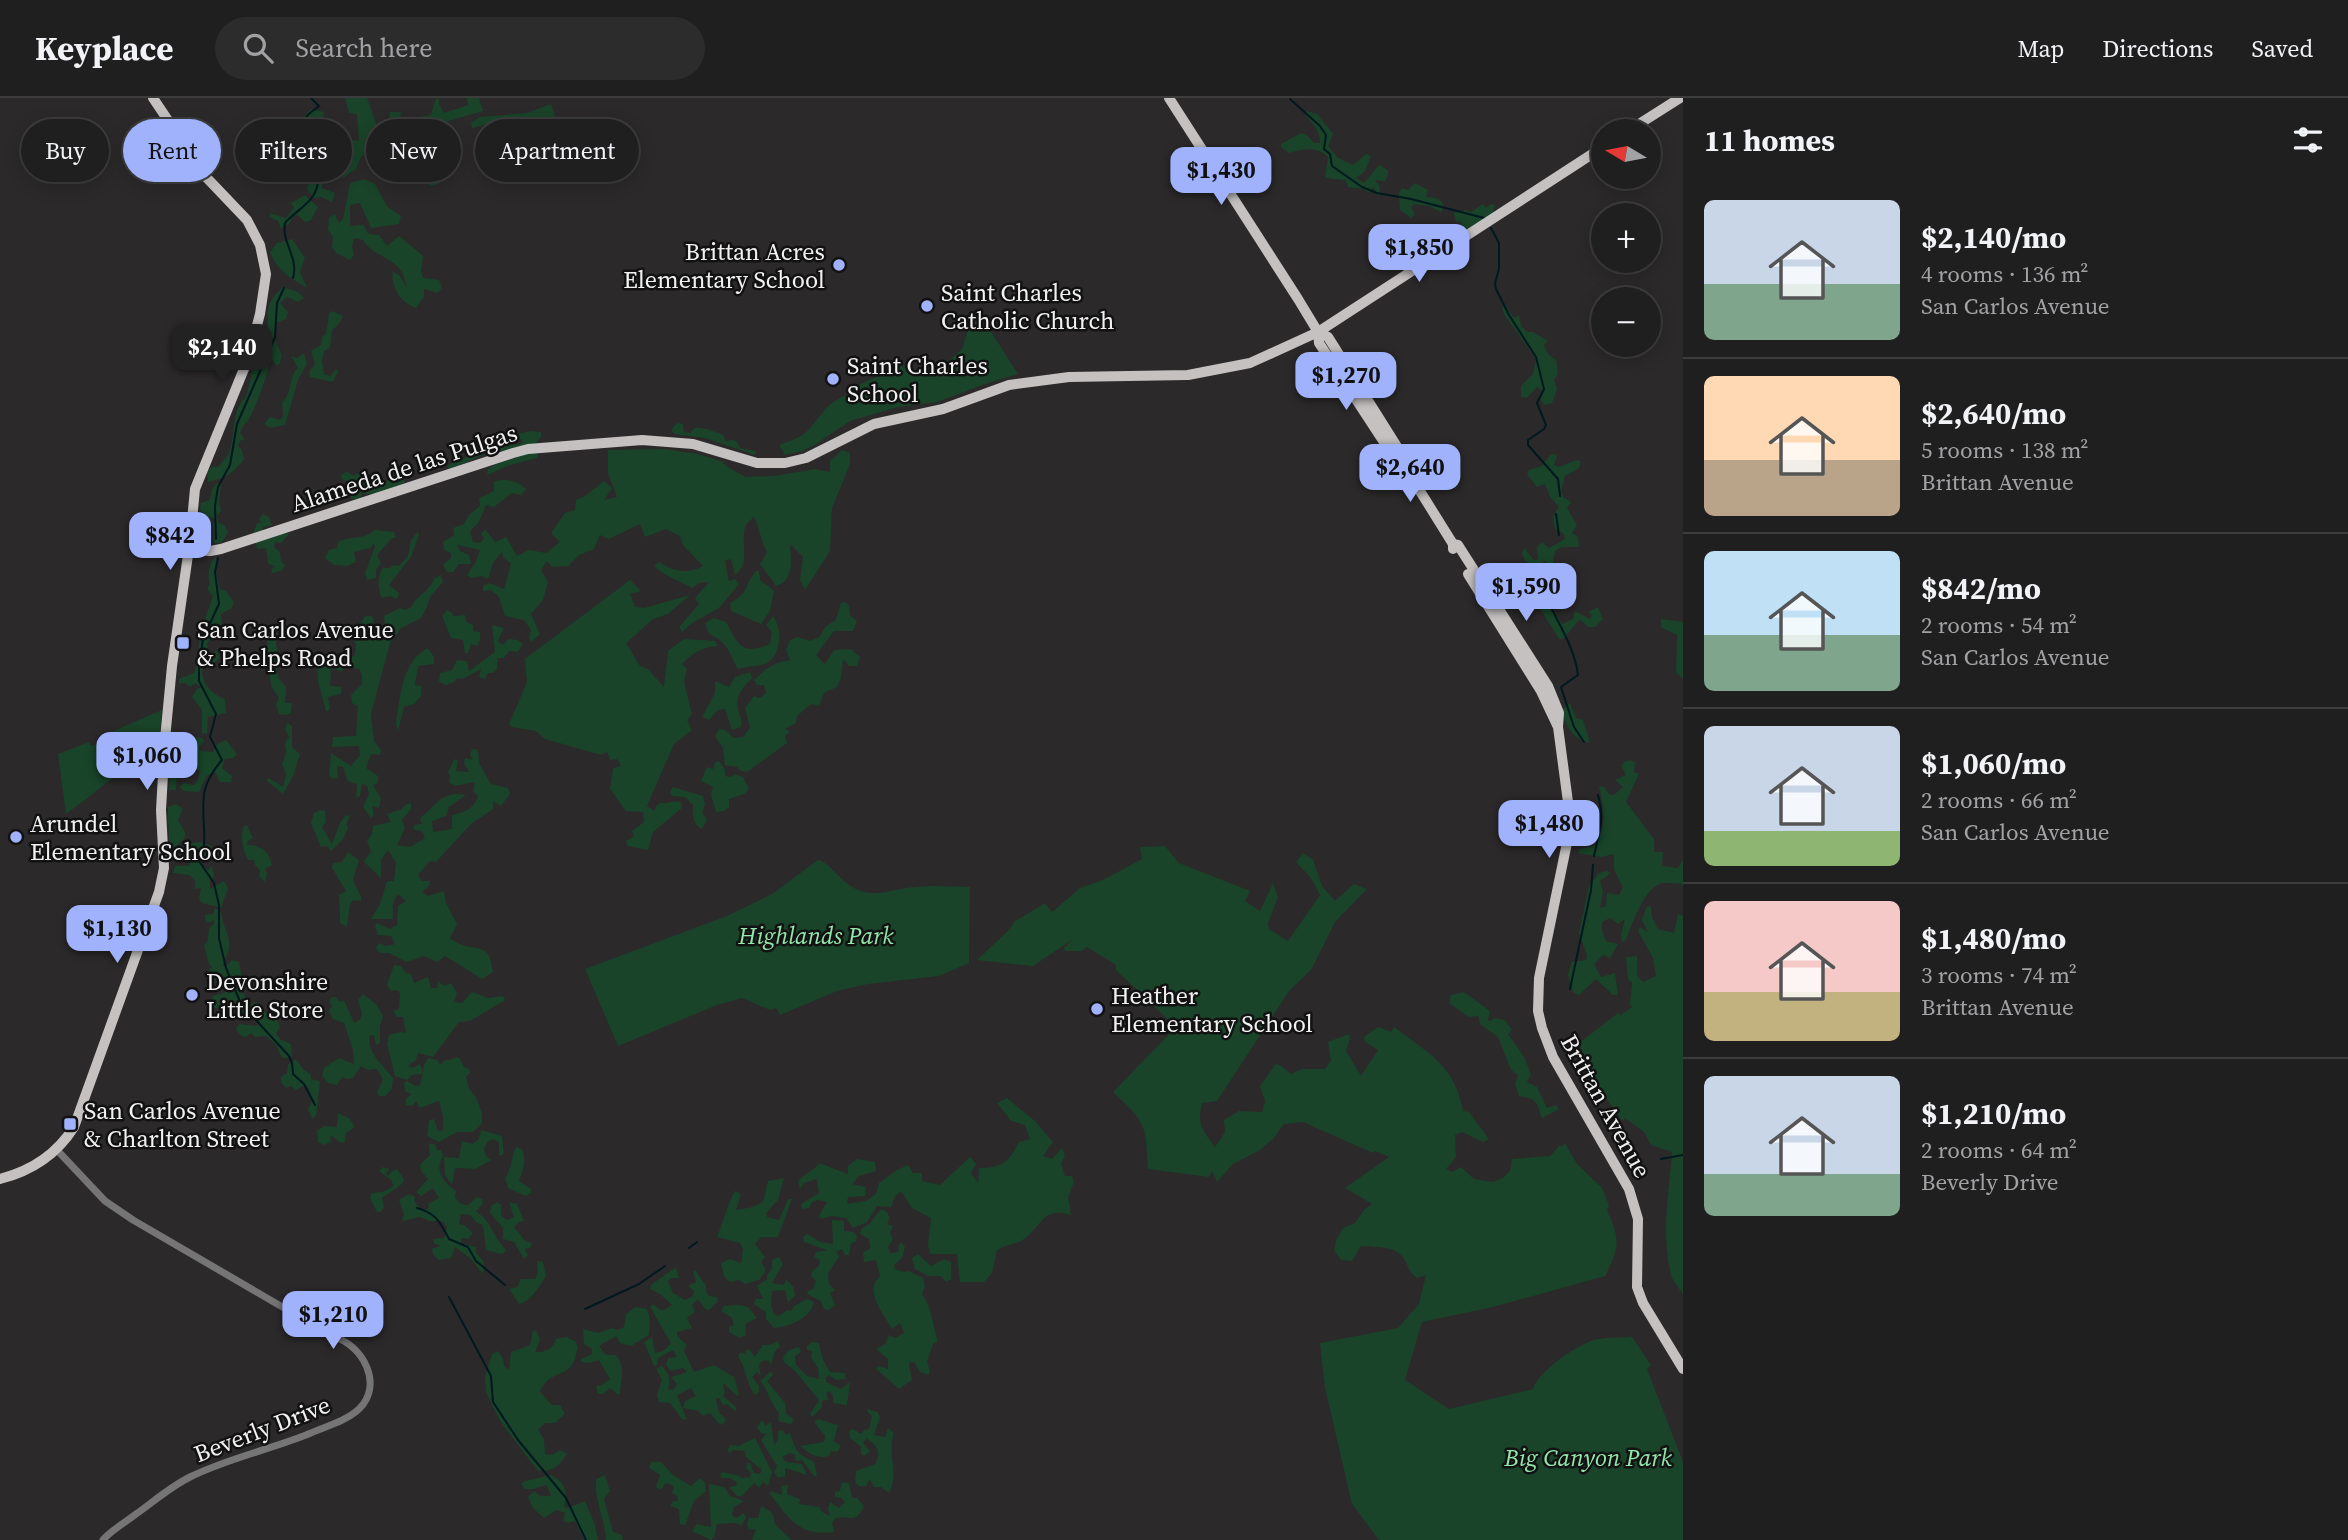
<!DOCTYPE html>
<html lang="en">
<head>
<meta charset="utf-8">
<style>
  body { margin:0; font-family:"Source Serif 4",serif; background:#2d2c2d; color:#f1f3f6; height:100vh; display:flex; flex-direction:column; font-size:26px; white-space:nowrap }
  * { box-sizing:border-box; margin:0 }
  p { font-size:23px; color:#a2a2a5 }
  .icon { flex:none; width:38px; height:38px; fill:none; stroke:currentColor; stroke-width:2; stroke-linecap:round; stroke-linejoin:round }
  .map { position:relative; flex:1; overflow:hidden }
  .sheet { display:flex; flex-direction:column; background:#201f20; width:665px }
  .sheet>* { flex:none }
  .hud { position:absolute; left:21px; top:21px; width:665px; height:63px; display:flex; gap:14px }
  .needle { width:46px; rotate:280deg }
  .controls { position:absolute; left:1591px; top:21px; display:grid; gap:14px }
  .controls a { display:grid; place-items:center; width:70px; height:70px; border-radius:50%; background:#201f20; box-shadow:0 4px 18px #0003,0 0 0 2px #3d3d3e; font-size:35px }
  .price { position:absolute; translate:-50% -60px; padding:0 16px; border-radius:14px; background:#a1b2fd; color:#111; font-size:23px; line-height:46px; filter:drop-shadow(0 2px 4px #0008) }
  .price::after { content:''; position:absolute; left:50%; top:42px; width:21px; height:16px; margin-left:-10px; background:inherit; clip-path:polygon(0 0,100% 0,50% 100%) }
  .price.active { background:#222; color:#fff }
  ul { padding:0; list-style:none }
  li { display:flex; align-items:center; gap:21px; height:175px; padding:0 21px }
  li+li { border-top:2px solid #3d3d3e }
  li span { display:grid; place-items:center; flex:none; width:196px; height:140px; border-radius:10px; color:#555 }
  li>.icon { margin-inline-start:auto }
  span .icon { width:84px; height:84px; fill:#fffc; stroke-width:1 }
  li b { font-size:30px }
  h2 { display:flex; justify-content:space-between; align-items:center; height:84px; padding:0 21px; font-size:30px }
  .chip { padding:0 24px; border-radius:32px; background:#201f20; box-shadow:0 4px 18px #0003,0 0 0 2px #3d3d3e; font-size:24px; line-height:63px }
  .chip.active { background:#a1b2fd; color:#111 }
  header { display:flex; align-items:center; gap:42px; box-sizing:border-box; height:98px; padding:0 35px; background:#201f20; border-bottom:2px solid #3d3d3e }
  header strong { font-size:33px }
  nav { display:flex; gap:38px; margin-inline-start:auto; font-size:24px }
  .search { width:490px; height:63px; background:#2d2c2d; display:flex; align-items:center; gap:18px; box-sizing:border-box; padding:0 24px; border-radius:38px; color:#a2a2a5; font-size:26px }
  main { display:flex; flex:1; min-height:0 }
  .map>svg:first-child { display:block }
</style>
</head>
<body>
<header>
<strong>Keyplace</strong>
<div class="search"><svg class="icon" aria-label="search" viewBox="0 0 24 24"><circle cx="10" cy="10" r="6"/><path d="M15 15l6 6"/></svg>Search here</div>
<nav><a>Map</a><a>Directions</a><a>Saved</a></nav>
</header>
<main>
<div class="map">
<svg width="1683" height="1442" viewBox="0 0 1683 1442">
  <rect width="100%" height="100%" fill="#2b292a"/>
  <path fill="#194429" d="M345,0H367L377,28L389,23L390,14H401L399,26L412,20L431,17L436,0L439,1V6L444,15L468,7L467,0H479L483,13L431,28L433,41L424,49L418,44L399,56L398,63L419,59V66L407,74L400,73L395,67L388,68L362,57L356,71L343,80C334,60 338,59 344,40L359,43L357,16L349,15Z
    M551,6L559,30L552,29L541,40L534,41L532,47L524,48L520,53L529,58L532,55L539,58L551,49L550,43L563,39L566,42H582V46L575,47L566,54L561,51L532,67L525,68L521,62L513,68C508,59 513,47 509,37L500,36L497,30L501,27L489,26L472,30L471,25L479,19L527,15Z
    M311,11L324,14L323,22L318,25L316,33L305,47L308,49L314,43C319,63 325,67 322,90L335,95L332,104L321,99L314,100L307,91L312,77L309,71L298,68L303,61L299,54L303,50L295,46L292,41C295,30 303,19 311,11Z
    M1306,13L1317,16L1333,36L1328,48L1338,60L1353,67L1366,56L1371,58L1365,73L1356,80L1364,85L1379,67L1388,72V77L1385,83L1375,82L1380,89L1379,99L1373,89L1369,95L1363,91L1348,89L1345,82L1325,80L1328,59C1317,48 1303,51 1289,55L1281,49V46L1301,35L1307,37L1314,45H1320C1320,33 1314,26 1306,18Z
    M440,55L451,75L438,86L430,88L428,84L434,74L429,71L422,72C421,61 431,57 440,55Z
    M364,81L375,86L387,108L401,118L399,126L371,130L360,105L350,107V128L363,127L369,136L379,137L387,148L399,138L423,158L421,174L423,180L439,182L442,190L437,195L424,191V199L416,210C401,205 390,189 393,173L400,178L406,189C403,157 377,164 363,142L354,140L352,148L354,157L350,162L336,155L332,149L333,139L328,132L329,120L335,116L339,125L343,121L350,85Z
    M1415,85L1428,92L1426,99C1434,100 1441,99 1444,108L1441,114L1429,108L1414,106L1411,109L1415,116L1411,120L1400,112L1399,95L1402,90L1408,92Z
    M305,97L318,109L311,122L305,124L299,118L294,117L289,126L281,131L278,123L270,119V115L286,120L294,110L291,105Z
    M1483,106L1486,110L1491,106L1495,107C1493,119 1479,126 1469,134L1465,133L1460,123L1456,124L1454,115L1465,112L1471,114Z
    M292,141L305,160L300,174L307,190C291,180 276,172 270,154L277,145Z
    M283,189L298,194L304,200L298,204L287,199L280,205L288,214L286,221L275,225L274,240L282,257L280,265L276,268L267,253L258,267L259,271L269,266C268,277 255,311 249,321C245,327 242,328 240,335L245,341L240,343L238,348L242,352L244,361C233,376 225,380 208,384L207,375L211,369H218C221,365 226,360 229,355C236,337 230,313 246,299L258,251L267,242C270,216 261,209 283,189Z
    M1506,208L1514,220L1519,217L1521,228L1527,234H1533L1548,243L1544,247L1548,256L1556,262L1558,275L1554,282L1557,291L1552,305L1545,307L1540,301L1543,293L1537,289L1527,300L1521,299V288L1533,276L1536,261L1504,216L1502,209Z
    M332,213L343,218L341,223L332,233L330,250L324,253L322,263L324,276L330,278L336,271L338,273L333,284L310,279L309,274L315,266L311,253L321,247L322,239L326,236L329,216Z
    M978,220L983,221L1018,276L985,286L937,304L898,309L850,323L816,346L802,353L785,357L779,347C789,343 802,340 809,331C824,315 826,305 847,297V292L901,268L909,272L928,274L951,261L962,251L967,235Z
    M304,255L307,266L298,282L285,327L270,330L264,326L270,319L280,322L283,318L282,304C293,296 288,278 298,270L291,258L297,260Z
    M677,325L683,326L684,334L690,335L695,330C705,329 714,334 723,337L726,343L733,342L737,344L740,350L756,353L755,357L705,340L674,336L671,332Z
    M532,333L541,334V339L533,348L534,354L538,357L537,360L507,368L487,377L488,371L505,360L499,350L451,371L448,370V367L466,359L475,351L476,344L482,341L484,347L488,346L492,337L498,336L506,340L518,347L523,344L516,336Z
    M664,351L698,356L721,363L729,370L746,379L774,378L815,371L830,374V363L842,352L850,355V366L832,410L830,453L805,492L800,482L803,459L790,446C791,461 795,482 776,488L760,466L767,454C760,442 760,430 754,419C751,422 748,424 746,427C739,443 752,465 735,477L731,461L725,463L729,483L735,481L739,486L719,510L692,525L682,534L679,529L699,506L695,500L709,484L699,485L692,490C679,482 666,479 654,468L659,464C674,474 688,476 703,468L683,447L680,438L666,431L645,439L640,426L609,441L600,437L594,451L579,457L568,468L552,469L547,463L541,472L548,484L543,502L531,516L540,536L531,544L529,540L531,532L524,522L505,518L499,499L491,492L483,493V488L489,485L504,491L511,465L503,460L502,454L493,465L488,481L482,478L471,480L467,477L475,465L480,452L457,447L460,453L469,457L471,466H459L453,474H447L443,467L451,460V455L444,452L443,444L454,437L453,430L464,426L469,417L480,408L479,400L494,393V384C504,379 518,383 526,391L521,397L512,395L494,409L486,407L479,424L470,433L473,444L480,445L484,440L481,436L485,431L495,444L506,439L517,458L529,452L546,455L560,444L551,435L565,415L575,412L576,402L585,398L604,383L612,390L604,402L617,399L608,375V352Z
    M1555,356L1557,358L1554,367L1559,369L1576,362L1581,363L1579,370L1565,378L1561,393L1563,399L1571,404L1567,410L1577,427L1572,435L1578,439L1579,449H1562L1555,453L1552,471L1544,477L1542,476L1546,464L1544,463L1539,471L1549,496L1555,495L1556,498L1552,502V511L1562,526L1573,521L1575,513L1590,521L1592,517L1588,514L1598,509L1603,521L1595,529H1588L1580,521L1563,541H1559C1546,517 1523,495 1532,466L1525,463L1522,455L1524,450L1534,462L1538,461L1537,449L1542,444L1549,450L1565,441L1564,436L1555,431L1553,418L1559,409L1550,399L1545,386L1537,389L1527,376L1529,372L1542,368L1550,357Z
    M397,373L405,377L404,385L375,397L362,395L360,402L351,401V386L342,381L341,376L348,374L353,378L358,375L362,377L361,383L367,380L373,383V388L387,383Z
    M217,385L221,386L219,404L221,413L217,418L218,424L225,428L228,435L221,445H214L213,427L215,421L210,419L212,439L210,441L205,438C203,431 202,423 206,417L200,412L201,405L210,402L212,391Z
    M263,416L269,419L272,427L263,429L262,435L286,434L289,436L281,445L275,444L274,449L280,454L281,464L285,467C283,473 279,474 272,475L271,472L275,468L268,466L266,450L257,451L254,433L257,425H261L259,421Z
    M375,432L394,434L396,439L391,441L377,457L381,465L376,472V480L367,482L365,475L375,449L374,445L370,450L354,454L356,464L347,468L334,467L325,460L329,452L337,450L338,444C352,437 361,443 375,432Z
    M418,433L419,437L411,459L389,487L399,495L397,501L390,498L382,500C377,490 377,480 383,470H390L393,467L399,468L408,458L411,442Z
    M216,459V473L220,491L226,493L234,504L232,510L221,516L222,526L211,532V540L207,546L209,555L218,553L219,560L214,566L204,568C197,581 212,597 225,601L226,615L208,619L207,636L202,635V612L192,599L197,591L202,589L195,585L190,589L185,585L179,586V581L194,575L197,567L200,536L213,498L207,491L210,486C207,477 209,465 216,459Z
    M756,473H759L760,482L774,493L770,513L761,526L731,513L730,505C750,495 744,487 756,473Z
    M441,477L443,484L430,499L427,509L421,520L401,530L390,545L371,616L374,643L381,652L380,657L371,656L366,670L378,678V685L373,687L381,700L379,710L372,708L374,717L371,720L363,709L369,696L367,688L362,686L360,698L356,700L357,686L348,683L343,669L337,668L338,680L333,681L329,677L331,655L351,668L360,657L359,648L332,649L333,639L356,638L358,608L352,605L351,597L362,586V577L359,571L347,569L349,560L355,557L356,547L352,540L365,518H372L374,522L372,530L376,534L381,528L383,536L386,537L391,533L385,527L384,518L400,510L405,512L411,509C418,496 428,495 434,481Z
    M630,482L641,493L630,496L635,509L644,510L690,497L668,516L653,521L626,545L640,568L648,571L664,589L668,553L684,541L715,543L718,548C702,549 694,554 682,566L687,571L684,584L692,616L687,622L692,632L674,646L647,708L655,713L656,708L660,705C668,706 674,702 681,704L682,710L653,734L648,752L628,748L626,743L634,738L632,733L644,724L643,714L626,713L610,691L613,670L621,668L617,661L610,662L607,654L601,657L545,641L536,633L511,629L509,626L527,584L525,561Z
    M845,504L849,508L850,517L857,523L853,533H834L816,557L825,566L834,552L851,551L860,559L857,568H849L843,561L841,580L837,589L824,595L819,608L811,606L797,618L796,625L785,631L790,634L785,638L787,645L747,674L741,673L737,669L725,667L723,650L715,638L719,631L725,632L734,640L743,639L750,630L745,610L754,598L760,600L766,595L764,587H757L754,582C765,571 774,564 790,562L786,552L790,542L797,539L810,543L819,539L826,528L836,522L841,505Z
    M447,512L452,515L453,518L465,517L466,524L473,527V533L480,534V543L477,548L471,546L468,555H465L463,542L451,540L442,518Z
    M773,518C782,530 782,556 767,565C759,569 747,568 738,571C728,554 729,545 709,536L705,525L714,520L726,524C739,547 741,558 770,546L772,534L766,527Z
    M1661,521L1683,524V581L1676,574L1677,537L1661,529Z
    M492,527L504,530L498,543L503,547L508,541L518,542L523,546L518,554L509,553L504,560H497V571L493,575H488L485,581L479,579L481,571L462,581L457,580L454,584L446,587L439,584L440,575L452,572L457,562L467,563L469,573L495,554Z
    M275,534L278,537C273,547 279,551 278,561C277,575 275,577 286,589L285,605H292L291,615L286,617L279,616L276,606L279,600L271,588L267,543Z
    M428,550L434,559V566L418,568L415,587L421,588V598L414,606L404,609L398,633L396,626C400,599 402,563 428,550Z
    M332,557L335,564L343,571L342,574L331,569L330,588L342,589L341,596L328,599L330,612L326,613L318,583L317,566L322,561Z
    M750,574L752,580C743,588 735,599 738,611C740,619 743,621 741,629L732,632L725,611L718,612L709,622L702,619L715,595V583L729,589L735,579Z
    M1570,605L1576,620L1583,622L1590,645C1572,641 1567,629 1561,613Z
    M162,612L159,646C126,667 98,693 66,716L58,656L89,644L91,648L104,643L102,638Z
    M287,625L292,628V649L300,656L294,676L283,696L266,682L269,680L283,689L286,676L282,667L286,654L285,645L289,639L285,631Z
    M180,638L189,639L195,643L197,639L202,640L204,643L199,650L201,653L213,654L217,646L226,642L237,656L233,660L225,661L222,670L232,678L231,684H220L215,674L207,677L199,694L183,693L180,689L183,685L194,687L198,682L200,673L195,670L177,671L176,692H169L171,658L177,655L182,661H188V649L184,644L177,643Z
    M472,651L478,652L479,665L491,686L508,690L510,696L501,708L493,703V711L471,726L436,764L430,763L418,777L422,783H430V787L422,794L428,798L444,793L446,805L457,826L450,840C474,859 489,838 493,874L482,881L445,858L437,864L424,858L407,864L389,855H380L376,850L379,845L386,848L395,846L391,838L378,837L375,827L377,825L390,831L397,827L398,808L406,803L398,796C391,806 393,810 393,821H371L380,806L387,783H394L396,765L388,752L381,762V780L364,764L371,753L367,743L372,736L373,728L391,724L387,716L402,711L405,707L411,705V711L402,722L405,730L397,747L410,749L425,740L422,733L414,732V727L422,726L420,720C437,707 442,692 466,697L449,709L446,718L432,723L433,734L452,731V717C465,714 473,712 478,698L473,693L475,684L454,688L449,684L450,677L448,674L454,661L458,663L456,673L469,674L464,665L465,660L473,662L470,657Z
    M1630,662L1635,664L1634,674L1639,676L1626,704L1654,741V754H1663L1662,768L1678,770L1683,762V790L1681,785C1674,786 1670,785 1663,785C1645,787 1632,827 1626,842L1622,844L1621,837L1625,821L1618,826L1610,820L1602,824V833L1606,843L1618,846L1610,860L1603,857L1594,866L1601,879L1615,875L1618,897H1613L1596,881L1579,897L1573,894L1568,876L1572,864L1586,862L1587,857L1579,835L1589,788L1599,775L1606,773L1611,775L1600,783L1603,793L1600,810L1606,808L1607,795L1619,797L1623,789L1614,772V756L1601,759L1578,755L1579,751L1594,748C1608,729 1604,710 1599,688L1604,689L1609,696L1614,697L1623,689L1615,682L1626,677L1621,668L1624,664Z
    M719,663L725,672V678L731,679L735,676L743,679L749,691L744,696L729,701V709L724,713L716,714L711,697L713,689L701,683L707,669L713,671L715,664Z
    M673,689L703,698L705,706L702,715L707,721L702,731C692,725 693,718 693,707L685,699L672,698L670,694Z
    M176,706L183,711L178,722L185,734V740L177,747L173,763L168,756C171,742 167,725 168,709Z
    M321,712L325,713L326,724L322,729L332,746L340,725L346,717L350,718L346,726L348,730L343,741L331,753L327,748L321,749L311,725L314,715Z
    M247,727L253,740L248,743L247,747C259,746 270,754 272,767L265,771L267,776L265,784L259,778L260,772L255,767L254,762H248C242,751 241,741 243,729Z
    M199,744L212,748L214,758L201,761L202,768L208,772L212,768L214,779L210,783V791L224,783L228,790L221,810L202,805L199,802L201,790L195,791V783L189,777L173,775L175,768H189L192,757L181,755L183,747Z
    M1165,748L1179,765L1250,793L1245,803L1260,813L1273,785L1278,799L1268,825L1269,831L1288,843L1320,797L1311,780L1296,764L1303,755L1313,762L1322,788L1335,803L1354,786L1367,791L1335,824L1311,872L1289,893L1217,1003L1202,1005C1197,1027 1202,1031 1215,1049L1225,1034L1224,1022L1239,1013L1262,1014L1265,1003L1260,988L1276,966L1280,967L1291,976L1302,971H1325L1331,963L1328,944L1349,936L1350,941L1346,953L1361,978L1378,952L1365,944L1364,939L1378,929L1391,934L1394,929C1428,955 1455,967 1463,1013L1469,1014L1489,1041L1483,1044L1462,1034L1455,1037L1456,1059L1446,1071L1452,1074L1461,1069L1474,1081L1492,1084L1503,1080L1510,1073L1512,1061L1550,1058L1560,1047L1562,1049L1565,1045L1577,1066L1602,1090L1609,1107L1607,1113C1621,1140 1619,1152 1605,1178L1493,1209L1422,1224L1405,1282L1449,1311L1533,1291C1537,1274 1580,1244 1598,1241C1609,1239 1621,1240 1632,1239L1651,1267L1647,1271L1683,1364V1442H1379L1352,1406L1325,1290L1320,1245L1398,1230L1419,1206L1426,1177L1417,1180C1407,1173 1408,1164 1401,1157C1392,1148 1373,1149 1361,1148L1352,1163L1341,1162L1334,1152L1336,1142L1343,1130L1355,1125L1364,1112L1372,1106L1345,1090L1389,1059L1375,1053L1373,1055L1303,1024L1284,1026L1273,1041L1260,1052L1233,1066L1217,1084L1212,1073L1209,1079L1148,1071C1146,1026 1146,1025 1113,994L1181,924L1175,928L1116,872V867L1087,849L1082,853H1065L1064,850L1073,841L1033,868L977,862L1010,831L1014,824L1045,805L1052,814L1080,790L1103,782L1142,761L1140,749Z
    M348,754L359,762L353,782L361,799V803L353,802L350,806L347,829L340,825L339,797L346,793L332,770L333,765L342,764Z
    M818,762C829,763 843,788 861,793C879,799 897,790 915,789C933,787 952,789 970,789L969,865L939,878L868,886L837,893L780,917L776,910L770,912L742,900L717,907L618,948L585,871L727,818L772,796Z
    M1647,808L1651,809L1652,819L1658,831L1674,835L1678,816L1683,818V1196C1679,1190 1673,1184 1671,1177C1661,1138 1669,1094 1672,1054L1651,1047L1644,1034L1625,1020L1622,1023L1593,981L1579,945L1618,915L1621,917L1632,909L1630,907L1632,884L1628,882L1626,859L1637,858V878L1643,884L1656,878L1653,860L1638,833L1640,829L1648,834L1642,822Z
    M215,810L221,814C222,826 231,839 229,851C228,859 223,861 223,868L225,869L232,862L239,864L242,881L250,886L241,893L248,902L250,906L257,904L259,911L277,921L280,929L276,935L281,942L291,946L292,959L282,960L276,947L266,938L255,939L251,935L246,939L241,938L236,931L239,926L257,928L260,924L252,916H244L235,907L227,913L215,910L211,905L213,898L226,894C223,885 220,882 211,881L206,876L212,869L209,866L204,848L208,842L209,830L214,826V822L208,825L205,822V817L213,816Z
    M394,867L401,868L406,875L411,876L414,885L428,879L431,890H437L438,883L444,888L451,885L457,895L454,904L462,905L472,894L488,900L503,898L505,902L470,923L459,924L433,959L418,955L416,962L408,968L413,970L419,966L422,970V976L412,977L407,982L395,978L387,946L389,937L400,934L406,935L403,919H397L393,913L399,911L400,896L398,892L391,893L387,887Z
    M1464,894L1490,913L1488,922L1490,923L1495,920L1505,922L1512,932L1508,936L1524,959L1531,976L1527,984L1537,989L1547,1010L1556,1007L1559,1011L1542,1020C1536,1002 1537,1001 1519,998L1515,986L1518,977L1511,972L1498,939L1480,926L1478,918L1469,919L1449,905L1451,897Z
    M363,896L377,907L383,918L380,928V945L376,947L374,938L370,937C366,955 383,967 393,980L392,991L385,998H379L377,994L383,981L377,971L368,972L361,968L353,980L347,981L342,979L337,987L328,985L322,978L324,970L339,960L354,966L353,952L344,925L333,921L329,913L332,907L329,904L332,899H336L340,904L344,902L354,925L360,922L362,916L358,902Z
    M456,959L460,961L464,969L469,971L470,975L466,979L469,991L476,999L482,1016V1025L473,1034H457L439,1044L427,1038L429,1022L434,1021L438,1033L443,1032V1018L439,1003L420,1010L416,1003L412,1008L406,1007V1001L411,996L405,993L404,985L407,983L416,988L420,987L424,967L428,960L437,962L440,967L445,962H450Z
    M294,962H297L303,971L311,977V981L320,983L316,1018L312,1020L308,1011C313,1003 313,999 308,990L303,988L296,992L291,988L286,990L281,984V979L287,975L288,967Z
    M1007,1000L1035,1023L1053,1044L1043,1058L1052,1061L1062,1050L1065,1057L1061,1066L1065,1078H1072L1074,1084L1068,1099L1071,1117C1039,1107 1042,1133 1019,1144C1011,1147 1004,1148 997,1152L992,1175L984,1184H960L957,1156H930L928,1147L931,1120L912,1110L901,1093L895,1098L891,1109L877,1108L867,1124L853,1130L846,1120L831,1118L822,1121L819,1118L827,1104L818,1102L812,1104L809,1110L802,1111L801,1106L819,1095L817,1081L804,1085L800,1091L798,1084C804,1075 813,1074 819,1065L848,1076V1068L857,1061L875,1064L876,1073L859,1078L852,1086L866,1089L865,1098L848,1099L847,1106L866,1103L876,1096L879,1085L897,1072L908,1067L913,1075H922V1083L940,1087L970,1059L976,1066L971,1075L978,1085L979,1070C1002,1070 1009,1064 1019,1044L1030,1041L1025,1027L1011,1023L997,1005Z
    M338,1015L349,1020L355,1029L346,1035L345,1044L341,1045L330,1037L331,1044L324,1047L318,1044L317,1033L324,1028L337,1029Z
    M481,1032L502,1038L504,1056L499,1058V1044L493,1041L487,1044L484,1051L486,1058L492,1062L475,1071L455,1070L452,1087L445,1077L444,1059L459,1060L462,1043L473,1046L479,1041Z
    M429,1046H435L437,1052H441L443,1058C434,1072 443,1084 456,1093L455,1099L461,1106L468,1107L477,1099L483,1102L482,1107L476,1113C487,1121 489,1126 495,1137C498,1143 503,1147 506,1153L502,1156L486,1152L483,1127L477,1125L470,1117L461,1116L459,1126L464,1127L473,1135L468,1141L461,1140V1145L476,1149V1155L484,1164L483,1176L471,1161L455,1149L451,1160L439,1162L433,1157L432,1151L440,1148L434,1145L433,1141L444,1140L447,1129L443,1123H429L420,1119L402,1123L404,1116L399,1102L409,1096L415,1099L414,1103L423,1113L429,1110L428,1106L439,1100L433,1090L421,1098L416,1094L428,1081L421,1073L420,1067L430,1057Z
    M516,1049L522,1051C527,1063 523,1071 519,1083L531,1091V1095L526,1098L508,1090L505,1080C512,1070 511,1061 516,1049Z
    M383,1069L389,1071L386,1076L388,1078L392,1073L397,1071L404,1081L402,1086L382,1100L384,1108L381,1114H377L370,1100L372,1095L383,1094L394,1088L391,1082L379,1073Z
    M784,1080L778,1102L766,1115L767,1119L779,1122L788,1101H792L778,1139H761L755,1146L765,1159L761,1164L766,1172L759,1182L745,1186L739,1182L730,1184L724,1178L721,1165L730,1161L741,1165L743,1151L740,1145L717,1139L732,1098L735,1093L741,1096L736,1112L753,1109L763,1104L768,1083Z
    M497,1104L501,1107V1118L507,1122L514,1119L509,1104L517,1106L524,1123L519,1124L514,1129L525,1143L532,1145L530,1150L525,1151L528,1157L524,1161L514,1144L503,1141V1130L490,1115L491,1108Z
    M881,1111L887,1114L890,1120L887,1126L893,1128L890,1135L893,1141L888,1149L890,1155L898,1154L899,1146L902,1145L905,1149L902,1160L894,1167L895,1171L903,1174L909,1173L923,1180L925,1188L922,1196C932,1208 933,1229 938,1244L933,1246L927,1264L930,1273L929,1277L920,1274L914,1264H910L909,1267L912,1282L899,1291L876,1271L878,1268L888,1271V1261L876,1251L885,1246L889,1237L895,1240L904,1235L900,1225L892,1231C884,1216 863,1193 880,1178L876,1162L864,1164L863,1154L870,1151L869,1141L860,1136L861,1131L870,1125Z
    M832,1122L844,1123V1133L853,1134L857,1138L856,1144L851,1145L849,1157H845L842,1151L836,1154L839,1159L828,1175L829,1186L835,1192L830,1195L835,1207L829,1212L824,1211L821,1203L807,1196L808,1193L813,1191L816,1183L811,1178L812,1173L819,1168L820,1162L814,1159L816,1154L827,1152L804,1144L803,1139L807,1136L820,1144L833,1146Z
    M918,1156L931,1168L944,1161L951,1164V1181L946,1184L941,1178H928L915,1171L912,1160Z
    M779,1159L783,1166L772,1185L784,1187L786,1181L794,1190L795,1198L788,1204L785,1192L772,1193L771,1207L774,1216L779,1218L787,1212L791,1213L794,1208L807,1201L814,1204C811,1220 789,1229 774,1230L766,1221V1214L754,1206L756,1201H763L757,1188L767,1181V1177L772,1171V1162Z
    M537,1163L543,1164L546,1178C540,1188 530,1204 519,1206L509,1191L517,1189L521,1181H535L538,1175Z
    M676,1169L679,1180H671L668,1183L673,1195L685,1202L693,1198L694,1193L688,1188L696,1184L693,1173L695,1172L706,1188V1194L709,1198L717,1199L718,1203L709,1212L705,1211L698,1201L692,1207L695,1214L687,1220L692,1230L677,1234V1238L687,1247L684,1253L694,1274L714,1267L734,1279L739,1296L737,1298L723,1285L725,1295L723,1298L737,1310L735,1313L727,1306L723,1307L719,1300L716,1301L719,1315L726,1321L723,1327L718,1325L710,1315L703,1318L698,1313L683,1310L685,1303L696,1298L691,1290L677,1297L687,1322L682,1321L670,1305L659,1304L657,1297L662,1282L656,1271L662,1268C669,1276 671,1281 668,1291L673,1292L677,1286L671,1279L687,1274L683,1270L671,1273L666,1267L668,1260L677,1259L673,1252L658,1260L657,1267L654,1268L644,1244L652,1239L655,1255L663,1253L671,1245L650,1209L653,1206L662,1213L672,1207L660,1196L650,1191L651,1187Z
    M738,1207L748,1209L757,1220L745,1226L746,1237L740,1240L729,1234V1229L734,1227L732,1220L721,1213L724,1208Z
    M635,1209L647,1211L650,1221L649,1237L631,1248L620,1245L616,1238L599,1248L606,1257H615C626,1266 621,1282 620,1295L618,1297L610,1290L603,1296H598L596,1288L602,1287L610,1281L599,1262L589,1265L581,1264V1261L592,1256V1251L584,1246L583,1231L598,1235L612,1230L618,1232L624,1229L626,1216Z
    M533,1232L537,1234L540,1241L535,1254C545,1255 553,1251 556,1241L566,1239L575,1243L578,1250C576,1255 575,1262 572,1267C564,1279 549,1273 540,1294L552,1307H560L565,1316L555,1325H545L538,1332L544,1341L545,1356L552,1357L560,1352L567,1356C558,1369 554,1373 538,1373L500,1323L486,1294L485,1279L492,1256L498,1253L503,1260L504,1268L509,1272L511,1254L530,1247Z
    M778,1243L780,1249L775,1253L771,1267L768,1262L762,1263L759,1267L761,1278L757,1274L752,1279L759,1288V1294L755,1297C745,1285 747,1270 738,1259L740,1254L745,1256L746,1252H750L755,1259L763,1247H770Z
    M812,1244L819,1245L823,1262L830,1274L845,1275V1281L836,1282L829,1277L826,1279V1284L841,1291L850,1284L847,1307L833,1305V1298L829,1293L826,1295L828,1302L822,1303V1309L812,1319L810,1316L819,1302L795,1273L784,1264L783,1259L789,1252L799,1249L801,1254L795,1258L796,1267L807,1278L819,1281L818,1270L811,1260L812,1253L807,1252V1248Z
    M771,1273L773,1277L767,1283L785,1305L786,1316L794,1321L791,1326L778,1323L779,1315C770,1305 768,1291 760,1283Z
    M868,1311L877,1314L880,1319L874,1337L885,1339L888,1330L893,1334C894,1338 892,1341 892,1345C890,1361 898,1380 889,1395L881,1389H874L870,1381L866,1388H859L855,1385L856,1373L875,1366C882,1352 877,1349 867,1340L863,1345L870,1353L864,1358L861,1356V1349L850,1340L849,1333L853,1331L861,1336L864,1332L869,1331L872,1318L867,1314Z
    M818,1321L838,1327L834,1343L841,1348L837,1354L831,1353L829,1358C816,1361 810,1356 800,1348L824,1344L825,1338L814,1324Z
    M761,1323L764,1324L765,1328L771,1324L774,1347L778,1342V1333L782,1332L786,1337L790,1335C796,1354 797,1355 814,1364L817,1378H814L802,1362L796,1363L795,1357L790,1355L782,1359L786,1364L802,1366L807,1377L785,1370V1378L778,1380L774,1374L777,1368L761,1342L766,1336L761,1335L757,1330Z
    M755,1340L772,1374L768,1388L763,1384L759,1390L754,1385L742,1398H737L729,1389L736,1388L737,1384L730,1380H721L720,1377L722,1374L740,1378L742,1381L745,1379L750,1380L751,1375L746,1370L747,1365H750L754,1375L760,1376L762,1372L746,1359L745,1353L733,1352L729,1356L728,1351L730,1347L739,1348Z
    M651,1364H661L673,1377L691,1388L700,1380L705,1385L706,1393L694,1403L685,1427L680,1426L679,1411L670,1408L673,1403H678L677,1398L672,1395L674,1388L666,1385L661,1392L656,1389L660,1377L649,1370Z
    M551,1377C566,1384 568,1395 564,1409L568,1410L585,1403L595,1427L598,1442H584L575,1423L569,1425L563,1423L565,1415L557,1412L544,1420L533,1410L528,1399L534,1393L541,1398H551L547,1387L533,1391H525L521,1386L525,1383Z
    M605,1377L610,1393L604,1401L613,1434L622,1437L623,1442H606C605,1421 594,1402 596,1381Z
    M842,1384L849,1385L852,1400H857L864,1408C855,1427 851,1417 836,1420L832,1424L834,1434C800,1439 789,1421 770,1396L771,1393L782,1397L781,1388L788,1387L787,1396L800,1401L799,1406L819,1409L822,1414L830,1418L828,1411L830,1404L839,1410L845,1404L841,1400L835,1399V1394L840,1393Z
    M709,1386L724,1389L730,1398L744,1403L734,1409L732,1417L736,1420L744,1415L746,1420L742,1427L735,1425L717,1426L714,1440L711,1442L692,1433L697,1426L711,1429Z
    M761,1408C769,1411 775,1415 774,1425L791,1442H752L756,1431L749,1432L747,1426L749,1420H758Z"/>
  <g fill="none" stroke-linecap="round" stroke-linejoin="round">
    <path stroke="#00191f" stroke-width="2" d="M1290,1L1320,28L1326,37L1324,51L1330,56L1332,68L1362,89L1377,95L1411,101L1484,120
      M1491,130L1499,145V171L1495,185L1496,191L1509,217L1536,259L1544,291L1537,305L1546,327L1544,331L1528,342V347L1558,381L1560,398
      M293,180C299,159 281,144 285,125C293,115 306,109 313,98C331,69 298,40 304,23C306,16 314,13 319,8L311,0
      M1556,416L1559,437
      M216,441L215,408L218,389L230,367L237,326L275,239L277,205L284,190
      M218,460L215,474L219,506L203,540L199,571V583L216,616L210,639L222,662C194,694 206,711 204,747C204,754 200,756 199,763L214,785L219,807V840L226,870L241,906L289,958L292,965L293,976L304,986L315,1007
      M1536,469C1543,507 1573,538 1578,577L1561,589L1574,629L1584,644
      M1594,758C1599,734 1605,722 1598,697
      M1570,891L1591,792L1593,767
      M1661,1061L1683,1057
      M417,1110C436,1115 440,1124 449,1141L468,1149L476,1163L505,1187
      M689,1150L697,1144
      M449,1199L491,1278L493,1304L518,1342L566,1400L586,1442
      M585,1211L639,1186L665,1168"/>
    <path stroke="#767575" stroke-width="7" d="M57,1052L105,1103L133,1122L334,1239C363,1247 384,1287 359,1311C345,1324 323,1329 306,1337C268,1352 226,1361 190,1379C170,1389 153,1404 136,1416C126,1424 110,1433 103,1442"/>
    <path stroke="#c4c1c0" stroke-width="10" d="M1169,0L1298,201L1318,234L1319,245L1399,367L1410,377L1453,446V451
      M1628,33L1680,0
      M1318,234L1328,239L1406,363L1410,377
      M1453,446L1458,447L1548,588L1559,615L1558,629L1568,704V740L1539,880L1538,913L1542,930L1553,959L1629,1091L1638,1121L1637,1189L1643,1205L1683,1271
      M189,452L210,453L221,451L513,355L528,351L642,342L693,346L757,365H785L806,360L874,326L943,311L1009,287L1069,279L1188,277L1250,265L1318,234L1603,49
      M1468,476L1541,593L1558,629
      M0,1081C31,1073 57,1056 74,1029L159,794L164,770L161,712L165,641L172,568L190,443L195,391L248,261L260,216L266,176L260,147L247,122L206,79L153,0"/>
  </g>
  <g fill="#a1b2fd" stroke="#131212" stroke-width="2.5">
    <circle cx="839" cy="167" r="7"/>
    <circle cx="927" cy="208" r="7"/>
    <circle cx="833" cy="281" r="7"/>
    <rect x="176" y="538" width="14" height="14" rx="3.5"/>
    <circle cx="16" cy="739" r="7"/>
    <circle cx="192" cy="897" r="7"/>
    <circle cx="1097" cy="911" r="7"/>
    <rect x="63" y="1019" width="14" height="14" rx="3.5"/>
  </g>
  <g text-anchor="middle" dominant-baseline="central" stroke-width="5" stroke-linejoin="round" paint-order="stroke">
    <g font-size="24" fill="#f2f1f2" stroke="#131212" text-anchor="start">
      <text x="825" y="153" text-anchor="end">Brittan Acres<tspan x="825" dy="28">Elementary School</tspan></text>
      <text x="941" y="194">Saint Charles<tspan x="941" dy="28">Catholic Church</tspan></text>
      <text x="847" y="267">Saint Charles<tspan x="847" dy="28">School</tspan></text>
      <text x="197" y="531">San Carlos Avenue<tspan x="197" dy="28">&amp; Phelps Road</tspan></text>
      <text x="30" y="725">Arundel<tspan x="30" dy="28">Elementary School</tspan></text>
      <text x="206" y="883">Devonshire<tspan x="206" dy="28">Little Store</tspan></text>
      <text x="1111" y="897">Heather<tspan x="1111" dy="28">Elementary School</tspan></text>
      <text x="84" y="1012">San Carlos Avenue<tspan x="84" dy="28">&amp; Charlton Street</tspan></text>
    </g>
    <g font-size="24" fill="#f2f1f2" stroke="#131212">
      <text transform="translate(404 370) rotate(-18)">Alameda de las Pulgas</text>
      <text transform="translate(1606 1008) rotate(61)">Brittan Avenue</text>
      <text transform="translate(262 1331) rotate(-21)">Beverly Drive</text>
    </g>
    <g font-size="24" font-style="italic" fill="#91e6ab" stroke="#131212">
      <text x="816" y="837">Highlands Park</text>
      <text x="1588" y="1359">Big Canyon Park</text>
    </g>
  </g>
</svg>
<div class="controls">
<a><svg class="needle" viewBox="-14 -14 28 28"><path d="M0-13l5 13h-10z" fill="#e53935"/><path d="M0 13l5-13h-10z" fill="#a2a2a5"/></svg></a>
<a>+</a>
<a>−</a>
</div>
<b class="price" style="left:1221px;top:109px">$1,430</b>
<b class="price" style="left:1419px;top:186px">$1,850</b>
<b class="price active" style="left:222px;top:286px">$2,140</b>
<b class="price" style="left:1346px;top:314px">$1,270</b>
<b class="price" style="left:1410px;top:406px">$2,640</b>
<b class="price" style="left:170px;top:474px">$842</b>
<b class="price" style="left:1526px;top:525px">$1,590</b>
<b class="price" style="left:147px;top:694px">$1,060</b>
<b class="price" style="left:1549px;top:762px">$1,480</b>
<b class="price" style="left:117px;top:867px">$1,130</b>
<b class="price" style="left:333px;top:1253px">$1,210</b>
<div class="hud">
<a class="chip">Buy</a>
<a class="chip active">Rent</a>
<a class="chip">Filters</a>
<a class="chip">New</a>
<a class="chip">Apartment</a>
</div>
</div>
<section class="sheet">
<h2>11 homes<svg class="icon" aria-label="filters" viewBox="0 0 24 24"><path d="M4 7h16M4 17h16"/><circle cx="9" cy="7" r="2"/><circle cx="15" cy="17" r="2"/></svg></h2>
<ul>
<li><span style="background:linear-gradient(#c9d6e8 60%,#7fa58c 0)"><svg class="icon" aria-label="home" viewBox="0 0 24 24"><path d="M3 11l9-7 9 7M6 9v11h12V9"/></svg></span><div><b>$2,140/mo</b><p>4 rooms · 136 m²</p><p>San Carlos Avenue</p></div></li>
<li><span style="background:linear-gradient(#ffd9b3 60%,#b9a48a 0)"><svg class="icon" aria-label="home" viewBox="0 0 24 24"><path d="M3 11l9-7 9 7M6 9v11h12V9"/></svg></span><div><b>$2,640/mo</b><p>5 rooms · 138 m²</p><p>Brittan Avenue</p></div></li>
<li><span style="background:linear-gradient(#bfe0f5 60%,#7fa58c 0)"><svg class="icon" aria-label="home" viewBox="0 0 24 24"><path d="M3 11l9-7 9 7M6 9v11h12V9"/></svg></span><div><b>$842/mo</b><p>2 rooms · 54 m²</p><p>San Carlos Avenue</p></div></li>
<li><span style="background:linear-gradient(#c9d6e8 75%,#8fb573 0)"><svg class="icon" aria-label="home" viewBox="0 0 24 24"><path d="M3 11l9-7 9 7M6 9v11h12V9"/></svg></span><div><b>$1,060/mo</b><p>2 rooms · 66 m²</p><p>San Carlos Avenue</p></div></li>
<li><span style="background:linear-gradient(#f6c9c9 65%,#c2b280 0)"><svg class="icon" aria-label="home" viewBox="0 0 24 24"><path d="M3 11l9-7 9 7M6 9v11h12V9"/></svg></span><div><b>$1,480/mo</b><p>3 rooms · 74 m²</p><p>Brittan Avenue</p></div></li>
<li><span style="background:linear-gradient(#c9d6e8 70%,#7fa58c 0)"><svg class="icon" aria-label="home" viewBox="0 0 24 24"><path d="M3 11l9-7 9 7M6 9v11h12V9"/></svg></span><div><b>$1,210/mo</b><p>2 rooms · 64 m²</p><p>Beverly Drive</p></div></li>
</ul>
</section>
</main>
</body>
</html>
